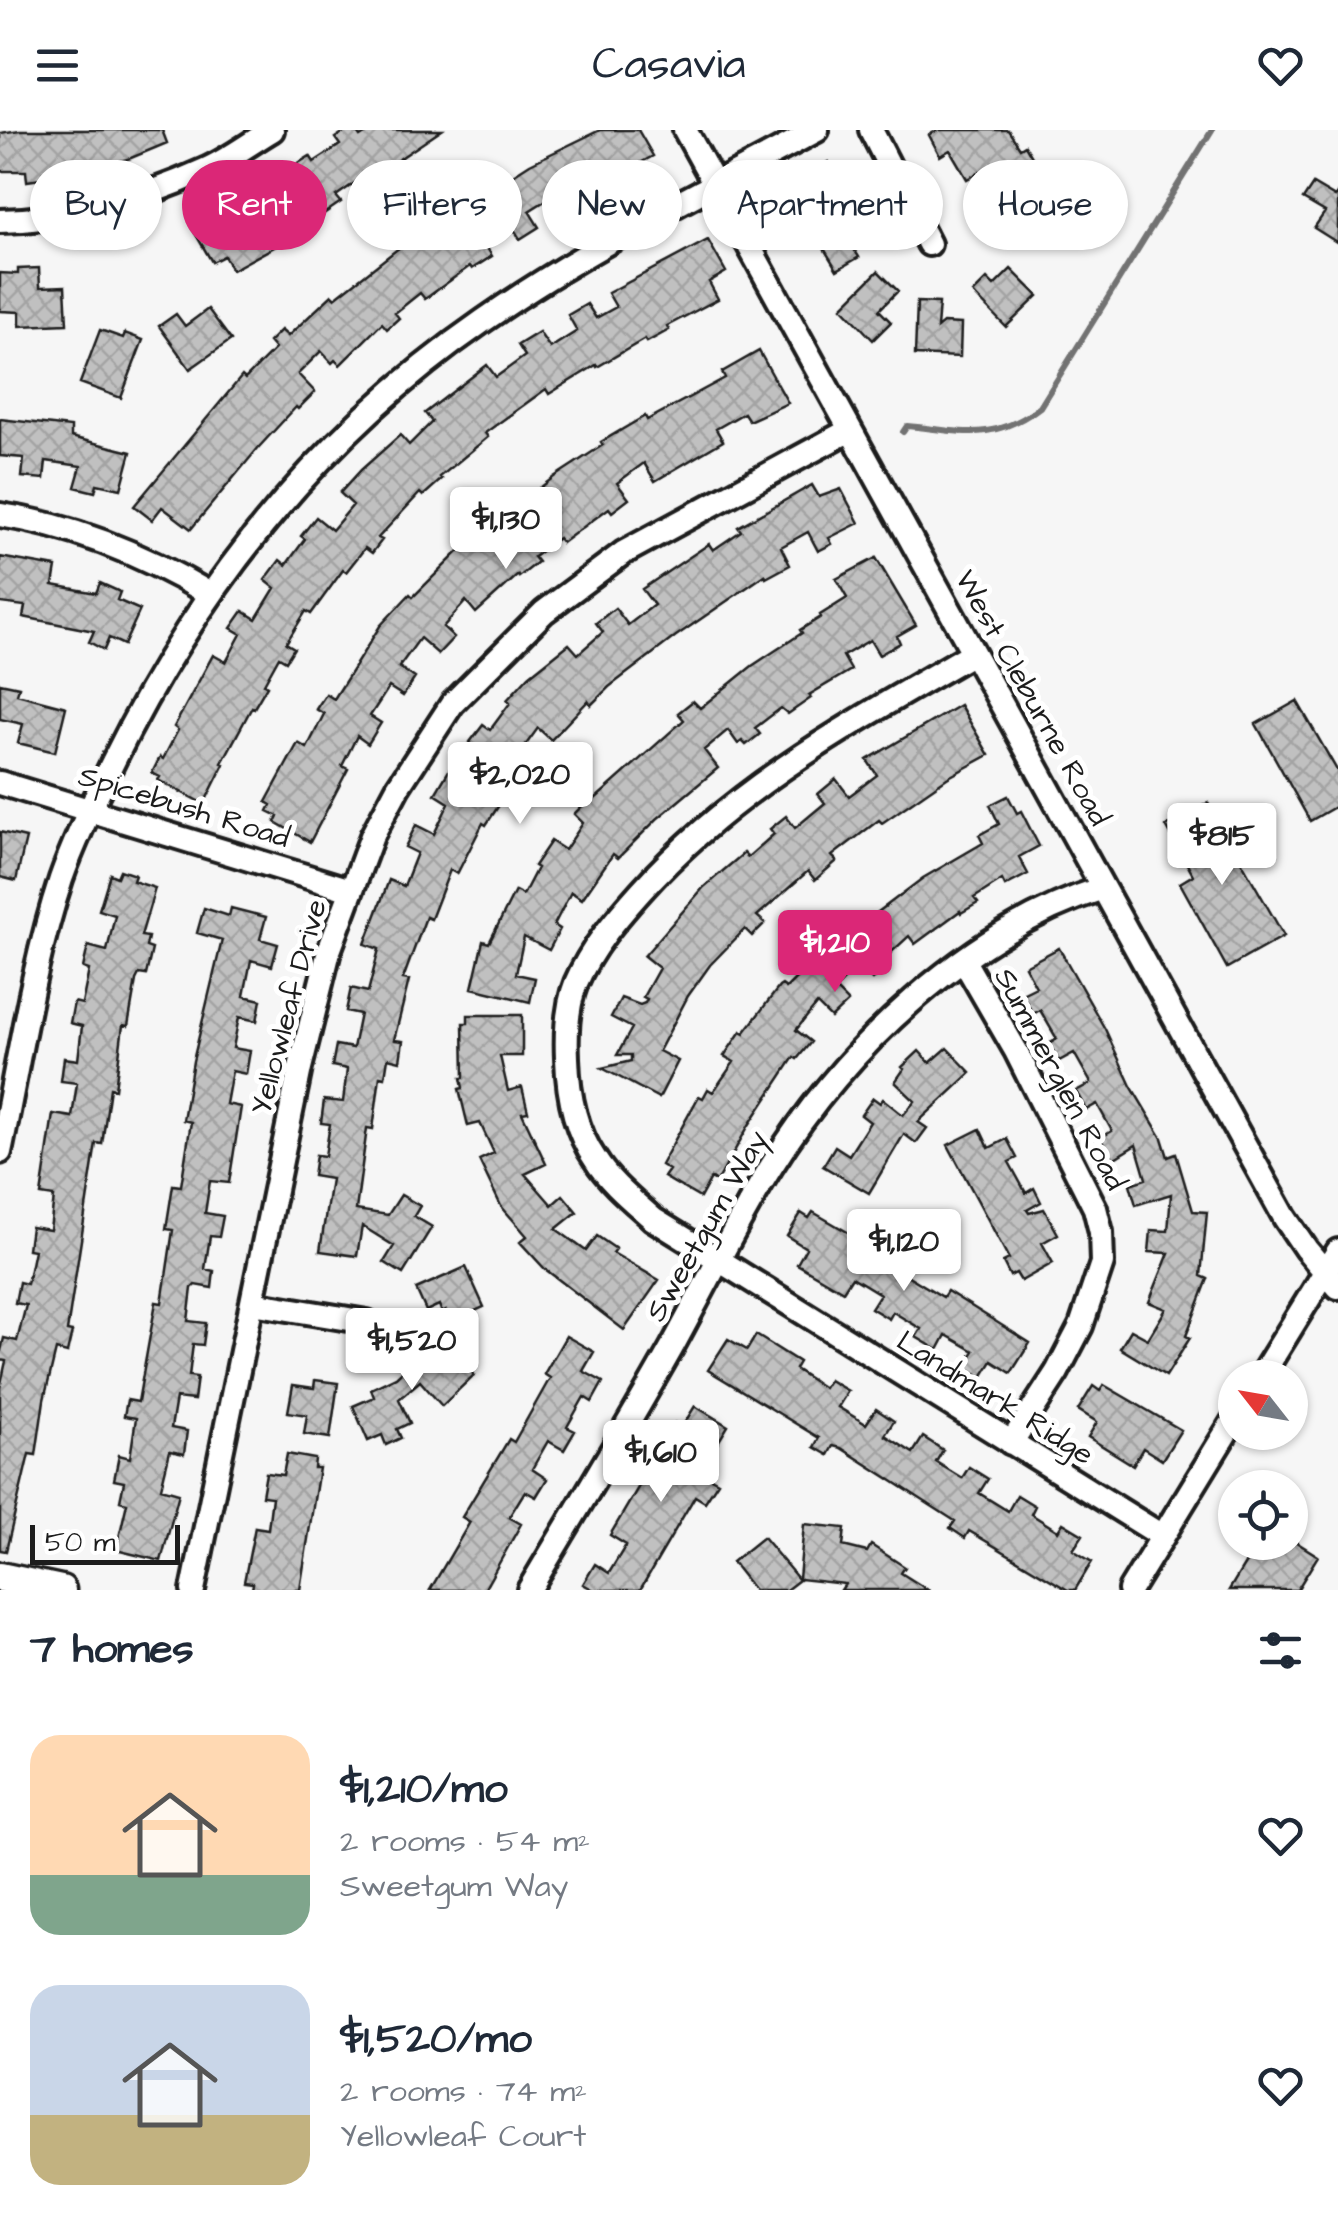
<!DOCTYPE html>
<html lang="en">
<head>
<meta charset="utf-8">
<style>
  body { margin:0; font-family:"Architects Daughter",sans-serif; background:#f6f6f7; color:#1f2937; height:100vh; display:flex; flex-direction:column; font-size:38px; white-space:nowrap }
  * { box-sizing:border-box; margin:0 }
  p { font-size:32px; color:#747a83 }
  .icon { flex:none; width:55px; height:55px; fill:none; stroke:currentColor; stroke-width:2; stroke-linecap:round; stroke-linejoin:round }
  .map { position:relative; height:1460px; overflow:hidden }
  .panel { display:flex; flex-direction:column; background:#fff; flex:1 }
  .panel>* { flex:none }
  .guide { position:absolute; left:30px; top:30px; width:1280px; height:90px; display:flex; gap:20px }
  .needle { width:65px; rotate:301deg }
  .tools { position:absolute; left:1218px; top:1230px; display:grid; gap:20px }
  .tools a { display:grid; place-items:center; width:90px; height:90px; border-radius:50%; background:#fff; box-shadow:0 2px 8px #0004; font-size:50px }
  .scale { position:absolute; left:30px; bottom:25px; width:150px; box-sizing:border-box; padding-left:10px; border:5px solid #1c1c1c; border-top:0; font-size:28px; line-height:35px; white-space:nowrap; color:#1c1c1c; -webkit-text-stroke:8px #fff; paint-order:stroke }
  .price { position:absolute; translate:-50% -85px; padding:0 22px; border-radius:10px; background:#fff; color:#222; font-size:32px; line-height:65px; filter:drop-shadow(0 2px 5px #0008) }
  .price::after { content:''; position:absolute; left:50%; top:60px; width:30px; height:22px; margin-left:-15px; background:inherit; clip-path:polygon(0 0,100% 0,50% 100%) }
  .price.active { background:#db2777; color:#fff }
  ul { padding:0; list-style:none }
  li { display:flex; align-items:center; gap:30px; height:250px; padding:0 30px }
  li span { display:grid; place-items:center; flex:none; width:280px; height:200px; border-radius:30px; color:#555 }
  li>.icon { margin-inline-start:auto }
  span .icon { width:120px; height:120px; fill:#fffc; stroke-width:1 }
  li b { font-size:42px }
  h2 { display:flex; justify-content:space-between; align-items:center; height:120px; padding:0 30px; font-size:42px }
  .pill { padding:0 35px; border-radius:45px; background:#fff; box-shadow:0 2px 8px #0004; font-size:35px; line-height:90px }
  .pill.active { background:#db2777; color:#fff }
  header { display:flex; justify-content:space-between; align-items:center; height:130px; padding:0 30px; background:#fff; font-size:45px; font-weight:600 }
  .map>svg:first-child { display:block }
</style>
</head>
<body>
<header><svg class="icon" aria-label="menu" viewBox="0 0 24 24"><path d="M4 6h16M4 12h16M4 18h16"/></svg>Casavia<svg class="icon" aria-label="heart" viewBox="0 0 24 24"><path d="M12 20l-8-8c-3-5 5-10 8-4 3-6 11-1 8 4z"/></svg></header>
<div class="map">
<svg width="1338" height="1460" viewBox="0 0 1338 1460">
  <defs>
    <pattern id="building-cross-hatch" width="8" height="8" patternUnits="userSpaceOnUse" patternTransform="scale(2.5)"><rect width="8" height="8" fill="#c0c0c0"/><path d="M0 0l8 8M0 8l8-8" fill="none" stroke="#a4a4a4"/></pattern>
  </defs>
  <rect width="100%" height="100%" fill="#f6f6f6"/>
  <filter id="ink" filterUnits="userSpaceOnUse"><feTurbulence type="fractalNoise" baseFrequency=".01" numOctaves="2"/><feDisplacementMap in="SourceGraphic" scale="20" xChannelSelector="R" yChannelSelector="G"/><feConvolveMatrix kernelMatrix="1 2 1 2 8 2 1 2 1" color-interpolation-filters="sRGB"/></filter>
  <g filter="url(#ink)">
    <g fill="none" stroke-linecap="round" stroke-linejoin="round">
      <path stroke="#727272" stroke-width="6" d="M903,302L907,296C961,301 994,313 1040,277L1212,0"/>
    </g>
    <path fill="url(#building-cross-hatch)" stroke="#1c1c1c" stroke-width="2.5" d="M20,0H162L167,13L131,28L75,44L27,51L26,41H0V3Z
      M347,0H355L360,7L371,0H442L365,52L362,48L336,66L341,72L322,85L315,75L290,89L298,104L232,140L224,126L212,132L192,98L310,26L314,32L340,15L335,8Z
      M600,0H638L653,26L633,37L637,45L566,83L556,64L529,81L539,97L520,109L512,96L484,113L492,126L472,139L470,136L425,169L420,163L395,183L399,188L387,199L382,193L340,235L335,230L332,233L321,221L298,244L315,262L298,279L296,277L259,317L191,399L162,377L152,390L134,376L242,246L245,249L275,219L269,212L281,200L288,206L332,165L335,168L437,88L482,65L530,34Z
      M938,0H1008L1020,18L1025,15L1039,39L993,67L988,46L984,48L980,42L967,49L950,20L940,26L929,5Z
      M828,32L839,51L854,42L866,63L855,69L870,96L855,105L860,112L852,116L859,127L837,140L814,102L820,99L805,71L791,79L780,59Z
      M1313,54L1335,67L1338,62V113L1314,98L1325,82L1303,69Z
      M1047,65L1055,99L1034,104L1035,109L1005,116L996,78Z
      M708,110L726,142L709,152L718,169L667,196L669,200L647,212L645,209L597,237L596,235L549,264L546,259L485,303L488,307L440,347L442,349L423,366L420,363L378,408L382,410L372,423L365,418L346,442L343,440L311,484L306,481L286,513L294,518L286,531L279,527L264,554L267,556L254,578L252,577L222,633L224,634L204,674L158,650L160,647L152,643L160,627L163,629L178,600L174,597L213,525L226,532L241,504L231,498L243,481L256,489L275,458L265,450L280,430L286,435L305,409L301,406L316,387L332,400L353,375L340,363L361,340L400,305L409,315L432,292L425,283L487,235L496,247L525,226L518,215L539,202L550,218L577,201L568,185L587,174L596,188L616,177L608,163Z
      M39,138L40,157L65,156L67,194L20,196V182L0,181V143L18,144V139Z
      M1011,139L1038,166L1006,197L973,163L987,149L994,156Z
      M878,141L898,161L879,180L891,192L873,210L842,177Z
      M917,172L939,173L937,198L943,193L961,194L960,227L915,225Z
      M208,179L231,210L190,239L159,196L176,184L185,196Z
      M100,200L123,208L125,203L143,210L121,268L80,253Z
      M759,221L788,273L749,291L744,283L716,299L723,311L655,351L644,333L617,353L629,369L612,382L609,378L562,413L558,408L534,427L538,432L519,447L518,445L476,483L466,471L443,497L454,507L438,524L420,508L399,537L415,548L403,566L389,557L370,586L381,593L368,614L357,606L342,636L348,639L310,712L275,692L278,686L268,681L271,675L266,672L298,613L307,618L324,584L316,579L326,564L334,569L380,496L410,464L413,467L462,418L554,347L603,315L601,312L645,286L647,290L725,248L722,242Z
      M0,289L71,297V307L131,322L121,359L97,354L95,362L75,357L81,336L46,331L44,349L22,347L24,328L0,326Z
      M812,355L819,367L841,359L859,393L829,408L832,414L818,421L808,402L781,417L790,435L766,448L765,445L676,506L609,557L591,575L588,571L551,610L538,598L517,627L526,634L486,695L483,693L457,744L450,740L431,789L426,787L403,849L409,850L394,910L403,911L400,931L388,928L385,947L380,946L373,999L367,998L356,1080L388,1085L401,1065L420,1076L414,1086L432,1097L403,1144L384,1132L394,1116L362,1096L357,1126L320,1121L331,1049L313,1046L316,1025L325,1026L330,994L321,993L324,970L343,972L347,939L332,936L336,915L353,918L360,884L346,881L351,858L368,862L379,819L365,814L389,750L404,756L417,723L405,717L416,695L434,704L449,673L435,664L451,637L483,595L490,600L510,573L507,570L529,546L569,514L578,524L603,502L596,493L615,478L628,495L654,475L642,459L709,414L713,420L741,401L738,397Z
      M0,427L56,437L53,455L96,463L100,453L120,462L117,470L140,480L124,515L109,508L104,520L89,512L94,501L23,487L25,476L0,473Z
      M876,428L916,495L897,506L900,513L879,525L870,510L843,526L851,540L809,565L811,568L788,584L781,578L755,598L760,604L746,615L742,611L738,614L728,600L704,620L718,638L657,689L618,728L613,724L582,769L571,762L554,795L560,799L549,820L524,807L516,844L535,848L530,872L472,858L483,811L489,813L515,761L523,765L537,738L534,736L551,711L565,720L583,693L574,684L592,666L595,669L684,590L678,583L693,571L700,578L752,536L802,503L800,500L821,487L820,485L847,468L836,449Z
      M0,553L19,557L17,564L66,577L55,622L18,613L23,594L0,589Z
      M1297,571L1338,642V675L1310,691L1256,594Z
      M960,575L989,625L947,648L882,693L879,690L832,726L837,731L815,750L808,741L757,786L765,793L752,806L745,799L710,835L688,866L659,921L678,931L659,968L602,938L631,931V925H617L632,898L611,887L621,868L640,875L645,873L647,869L643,867L659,838L644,826L704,757L744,723L748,727L774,704L770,699L786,686L795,698L825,673L818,664L836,649L849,666L877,645L867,630Z
      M1008,666L1017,683L1021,681L1039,716L1019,727L1028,744L1005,756L1002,750L974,768L978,773L961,783L960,781L915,814L909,806L884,829L889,834L872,850L858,836L835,859L848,872L831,888L817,874L796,900L811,912L797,929L794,927L749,995L717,1052L711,1048L700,1068L664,1047L669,1040L661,1035L699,966L703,968L708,959L713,962L734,932L724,926L741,901L744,903L779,857L782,855L786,858L860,785L866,791L923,748L983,713L979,705L999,694L990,675Z
      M1208,673L1284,806L1227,838L1180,753L1193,745L1166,696Z
      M0,702L26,708L16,751L0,747Z
      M120,740L135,745L133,751L155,758L141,806L148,807L146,817L152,819L146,845L139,844L136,850L128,896L123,895L115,959L110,958L102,1014L96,1013L67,1201L72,1202L67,1223L56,1220L44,1270L36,1325L29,1324L6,1421L0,1420V1258L6,1231L0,1230V1225L4,1208L17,1211L26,1175L15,1173L19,1152L27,1154L34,1120L28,1119L31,1097L50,1100L54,1067L41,1065L53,984L72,987L77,953L61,951L64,928L78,930L82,896L70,893L74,872L82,874L89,840L83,838L88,816L107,821L115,785L99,780L110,744L117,747Z
      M204,778L229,786L231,778L266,787L260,809L278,814L272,836L251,830L244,866L261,870L257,891L239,887L233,918L250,921L246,944L232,941L226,974L241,977L229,1053L210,1051L205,1083L223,1086L219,1107L210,1106L205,1139L214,1141L212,1158L195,1155L192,1158L188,1191L206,1193L203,1215L193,1214L189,1246L197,1247L194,1270L176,1268L171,1298L187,1301L184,1324L170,1321L161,1358L179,1363L161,1431L116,1420L127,1373L120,1371L124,1352L114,1350L119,1325L130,1328L136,1288L124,1286L127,1270L138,1272L156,1172L162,1173L173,1100L166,1099L173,1055L181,1056L191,992L183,990L193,931L222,810L197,803Z
      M1059,818L1105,899L1131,956L1162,1008L1168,1027L1176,1024L1193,1081L1207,1082L1201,1146L1208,1149L1186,1206L1190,1208L1166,1246L1120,1218L1131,1200L1148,1209L1166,1179L1149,1172L1169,1123L1149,1122L1151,1100L1168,1101L1171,1064L1136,1075L1130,1054L1146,1049L1136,1015L1113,1029L1100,1008L1112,1001L1097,974L1086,980L1076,961L1091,953L1074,923L1059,931L1049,914L1057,909L1040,880L1033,884L1022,864L1036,857L1025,836Z
      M468,885H522V926H500L508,961L522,957L528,982L522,983L546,1034L525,1044L552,1075L563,1065L577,1082L556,1099L586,1121L597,1106L616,1119L613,1123L659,1150L624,1200L545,1139L520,1112L527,1106L501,1076L479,1030L494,1023L480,993L468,996L459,959L463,958L461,948H464L463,893H468Z
      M947,918L971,943L918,992L927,998L916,1013L904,1004L869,1063L823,1036L835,1016L849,1025L870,992L861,985L873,968L880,973L883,969L903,985L915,971L895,952L904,939L902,937L919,921L930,933Z
      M980,999L989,1018L1007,1009L1017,1028L1009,1032L1026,1063L1034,1058L1041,1072L1027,1080L1029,1083L1044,1079L1058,1104L1042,1113L1053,1133L1021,1151L1016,1143L1010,1146L1003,1132L1009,1129L948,1015Z
      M813,1082L870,1115L875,1107L892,1117L887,1133L943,1167L947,1161L1030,1213L1011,1243L992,1231L982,1247L964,1236L974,1221L946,1205L938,1220L916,1207L921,1199L893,1182L889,1189L871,1178L880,1164L852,1147L843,1161L797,1134L806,1118L787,1106L801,1083L809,1088Z
      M466,1137L484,1177L451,1192L446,1181L442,1183L439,1175L426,1181L416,1159Z
      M756,1205L799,1232L795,1239L824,1258L829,1250L848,1261L838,1277L866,1294L876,1279L894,1291L885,1305L913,1323L923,1307L943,1320L936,1332L962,1348L969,1337L988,1349L979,1363L1008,1381L1017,1365L1035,1376L1031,1384L1058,1401L1063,1393L1083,1405L1073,1420L1092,1432L1075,1460H1068L969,1401L965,1408L950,1398L955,1391L841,1318L833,1316L828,1325L814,1317L819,1308L708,1240L728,1209L747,1220Z
      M566,1206L594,1222L583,1241L603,1252L592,1272L584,1267L567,1297L575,1301L564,1320L548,1311L532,1339L547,1349L536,1367L525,1361L509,1387L521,1394L484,1460H430L470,1392L462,1387L509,1309L514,1312L550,1248L544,1244Z
      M457,1215L472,1232L467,1237L474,1245L442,1276L420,1251L399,1269L410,1293L397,1299L401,1308L386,1315L382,1305L368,1311L353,1276L374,1267L371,1259L396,1247L421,1223L429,1231L434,1226L439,1231Z
      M315,1250L338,1253L330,1308L304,1304L307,1285L288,1282L293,1255L314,1258Z
      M1104,1255L1181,1300L1162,1330L1143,1318L1133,1335L1088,1307L1097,1292L1078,1280L1093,1256L1100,1261Z
      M695,1276L728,1296L700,1342L718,1352L705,1372L695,1366L640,1460H594L583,1454L595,1434L609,1443L626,1415L610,1405L649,1339L664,1348L680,1320L664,1310L675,1293L682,1297Z
      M287,1324L315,1329L314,1338H319L300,1460H252L253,1453L244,1452L255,1397L268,1399L272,1367L262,1366L266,1343L283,1345Z
      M804,1394L845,1398L843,1416L867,1422L871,1415L905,1437L901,1443L928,1460H841L845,1454L799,1449Z
      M763,1407L799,1450L786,1460H754L732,1432Z
      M1258,1412H1296L1318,1426L1297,1460H1229Z"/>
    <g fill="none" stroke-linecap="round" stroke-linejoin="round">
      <g stroke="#1c1c1c" stroke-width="30">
        <path id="minor" d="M685,0L1285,1088L1306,1119L1338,1157
          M871,0L929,114
          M0,91C70,90 141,69 205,40C228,30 250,13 272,0
          M0,385C76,396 144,425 210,464
          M973,523C854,592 734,657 641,761C616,789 591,818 576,853C567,875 566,905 567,928C568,963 575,1000 595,1029C609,1052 633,1071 653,1089L1162,1406
          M0,653L351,760
          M964,831L1016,921L1095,1078L1101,1102L1102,1133L1081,1196L1057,1242L1011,1313
          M0,1022C19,931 32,837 61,749C75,709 94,670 113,632C200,455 320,304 483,191C588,117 704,61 817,0
          M252,1173L367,1192
          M1260,1248L1338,1121
          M193,1460L300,938L329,821L372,706L398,657L452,574L544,482L623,423L850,300
          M529,1460C577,1379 626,1299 672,1217C705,1157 735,1095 771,1037C844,919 969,800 1103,758
          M1130,1460L1235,1288"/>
      </g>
      <g stroke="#1c1c1c" stroke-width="35">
        <path id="major" d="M0,1447L61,1460"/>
      </g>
      <use href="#minor" stroke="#fff" stroke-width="22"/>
      <use href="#major" stroke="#fff" stroke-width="28"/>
    </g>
  </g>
  <g text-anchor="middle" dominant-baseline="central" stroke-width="10" stroke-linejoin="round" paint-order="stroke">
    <g font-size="30" fill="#1c1c1c" stroke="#fff">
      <text transform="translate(1032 568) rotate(61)">West Cleburne Road</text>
      <text transform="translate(184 677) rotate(17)">Spicebush Road</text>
      <text transform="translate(289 877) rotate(-75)">Yellowleaf Drive</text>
      <text transform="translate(1060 949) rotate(62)">Summerglen Road</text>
      <text transform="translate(707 1096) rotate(-60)">Sweetgum Way</text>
      <text transform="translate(995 1268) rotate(32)">Landmark Ridge</text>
    </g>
  </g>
</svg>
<div class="tools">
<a><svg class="needle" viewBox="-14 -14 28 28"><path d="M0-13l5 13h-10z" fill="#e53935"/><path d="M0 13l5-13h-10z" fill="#747a83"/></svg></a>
<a><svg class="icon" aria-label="locate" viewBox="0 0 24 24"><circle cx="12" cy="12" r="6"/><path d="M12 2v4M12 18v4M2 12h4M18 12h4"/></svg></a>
</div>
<div class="scale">50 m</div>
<b class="price" style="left:506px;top:442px">$1,130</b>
<b class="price" style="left:520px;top:697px">$2,020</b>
<b class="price" style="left:1222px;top:758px">$815</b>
<b class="price active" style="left:835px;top:865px">$1,210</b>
<b class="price" style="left:904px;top:1164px">$1,120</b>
<b class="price" style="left:412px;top:1263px">$1,520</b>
<b class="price" style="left:661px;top:1375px">$1,610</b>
<div class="guide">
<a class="pill">Buy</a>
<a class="pill active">Rent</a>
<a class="pill">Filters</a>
<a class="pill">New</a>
<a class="pill">Apartment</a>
<a class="pill">House</a>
</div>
</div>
<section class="panel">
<h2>7 homes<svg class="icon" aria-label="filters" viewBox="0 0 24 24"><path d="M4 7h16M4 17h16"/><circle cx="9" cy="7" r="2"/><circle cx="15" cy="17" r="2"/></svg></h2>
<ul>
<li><span style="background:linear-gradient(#ffd9b3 70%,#7fa58c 0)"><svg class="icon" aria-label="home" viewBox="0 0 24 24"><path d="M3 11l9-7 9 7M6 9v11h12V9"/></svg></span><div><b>$1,210/mo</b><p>2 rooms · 54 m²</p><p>Sweetgum Way</p></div><svg class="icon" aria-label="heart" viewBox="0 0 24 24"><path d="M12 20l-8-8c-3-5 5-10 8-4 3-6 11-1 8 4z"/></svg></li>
<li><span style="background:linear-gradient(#c9d6e8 65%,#c2b280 0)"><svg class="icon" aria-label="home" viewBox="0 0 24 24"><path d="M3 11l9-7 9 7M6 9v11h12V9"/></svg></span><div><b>$1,520/mo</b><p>2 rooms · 74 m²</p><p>Yellowleaf Court</p></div><svg class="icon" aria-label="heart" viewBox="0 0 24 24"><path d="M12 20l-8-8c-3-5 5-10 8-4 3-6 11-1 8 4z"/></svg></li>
</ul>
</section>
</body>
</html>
